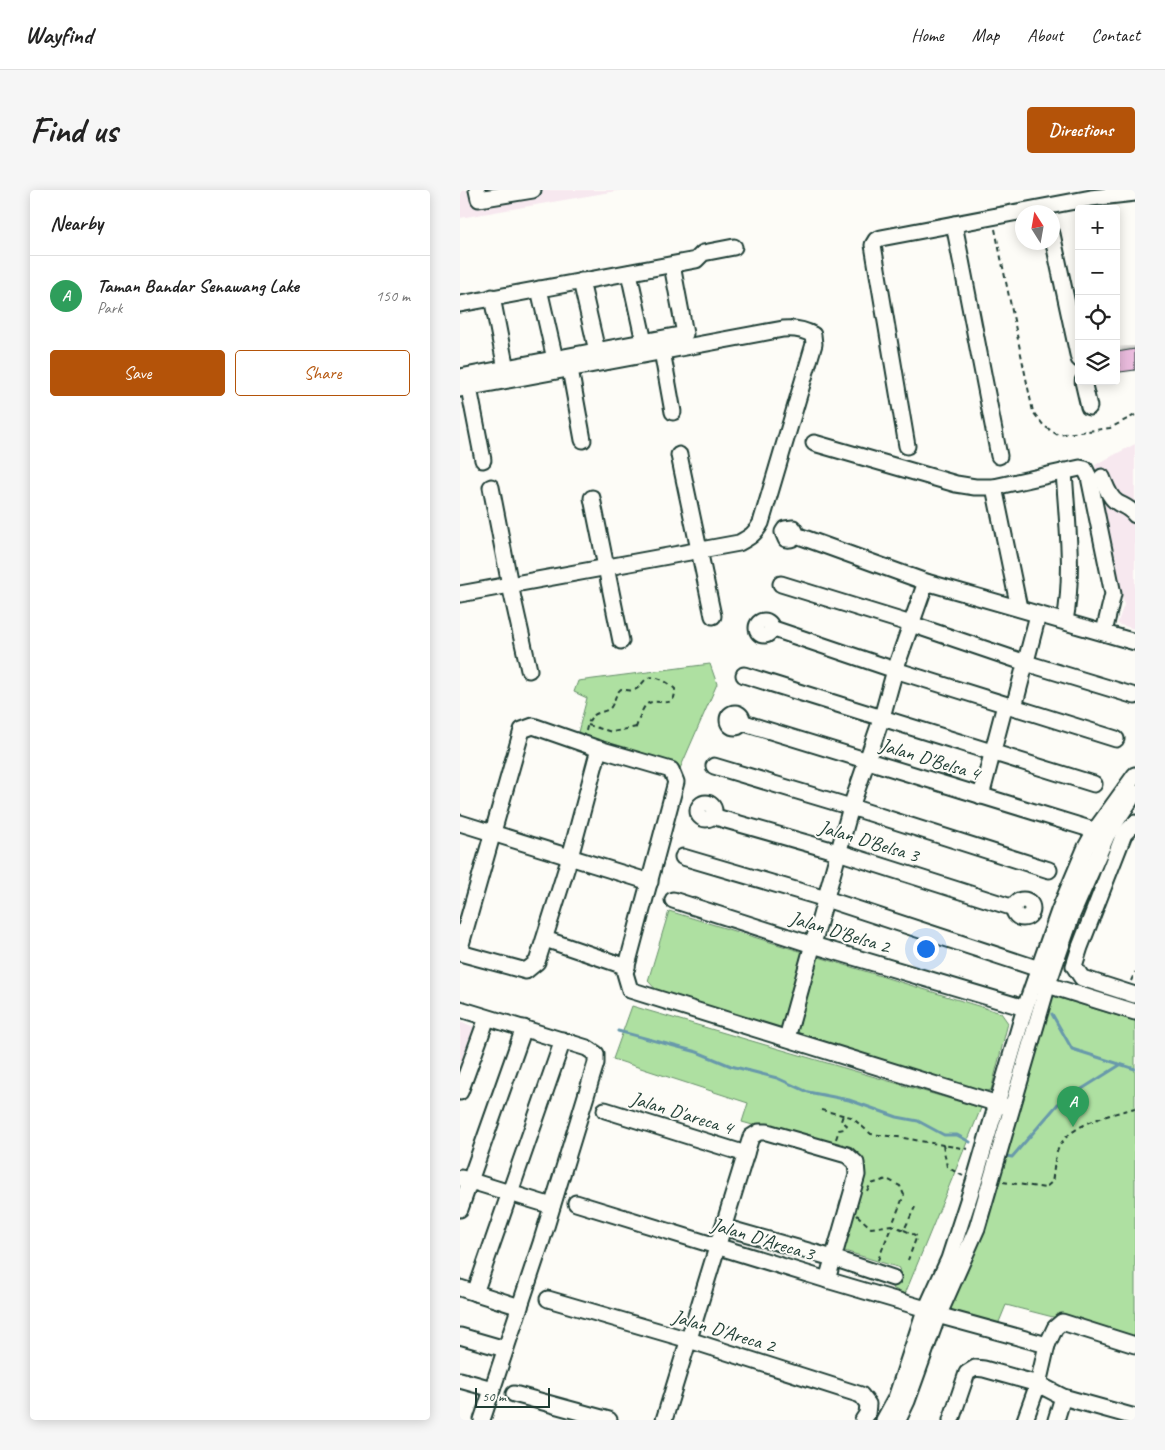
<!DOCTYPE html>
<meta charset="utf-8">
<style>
body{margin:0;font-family:Caveat,sans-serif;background:#f6f6f6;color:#222}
.controls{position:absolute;right:15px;top:15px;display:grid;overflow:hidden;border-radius:5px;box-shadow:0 2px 12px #0003}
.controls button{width:45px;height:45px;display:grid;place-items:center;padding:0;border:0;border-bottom:1px solid #e0e0e0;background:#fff;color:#222;font:25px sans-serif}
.compass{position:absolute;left:555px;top:15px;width:45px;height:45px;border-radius:50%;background:#fff;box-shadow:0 2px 12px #0003;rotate:349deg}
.scale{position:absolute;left:15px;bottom:12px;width:75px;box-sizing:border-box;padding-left:5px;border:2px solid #1f3d34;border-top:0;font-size:14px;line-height:18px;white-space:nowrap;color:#1f3d34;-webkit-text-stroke:4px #fdfcf7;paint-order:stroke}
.you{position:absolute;left:465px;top:758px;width:18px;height:18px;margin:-12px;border:4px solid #fff;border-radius:50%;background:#1a73e8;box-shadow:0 0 0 8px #1a73e833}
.badge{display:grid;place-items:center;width:32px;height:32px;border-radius:50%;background:#b45309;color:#fff;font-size:16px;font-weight:700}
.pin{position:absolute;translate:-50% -41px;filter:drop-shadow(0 1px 2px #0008)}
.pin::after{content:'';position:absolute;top:26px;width:18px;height:15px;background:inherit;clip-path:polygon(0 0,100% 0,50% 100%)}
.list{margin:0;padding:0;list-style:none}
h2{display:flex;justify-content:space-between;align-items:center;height:65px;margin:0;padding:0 20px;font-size:21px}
h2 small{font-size:16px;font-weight:400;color:#767676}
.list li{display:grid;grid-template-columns:32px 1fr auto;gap:15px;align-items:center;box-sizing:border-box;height:80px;padding:0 20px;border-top:1px solid #e0e0e0}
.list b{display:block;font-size:19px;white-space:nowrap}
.list p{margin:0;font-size:16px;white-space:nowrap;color:#767676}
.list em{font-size:16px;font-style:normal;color:#767676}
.actions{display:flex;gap:10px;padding:15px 20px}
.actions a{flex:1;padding:11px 0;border:1px solid #b45309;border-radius:5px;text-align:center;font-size:18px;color:#b45309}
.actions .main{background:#b45309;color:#fff}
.icon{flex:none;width:28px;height:28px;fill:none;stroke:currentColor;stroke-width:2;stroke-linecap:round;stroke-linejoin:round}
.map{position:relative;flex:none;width:675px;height:1230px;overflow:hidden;border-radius:5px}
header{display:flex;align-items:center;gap:30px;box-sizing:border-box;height:70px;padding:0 25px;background:#fff;border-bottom:1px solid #e0e0e0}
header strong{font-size:24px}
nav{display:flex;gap:28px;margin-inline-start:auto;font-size:18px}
.intro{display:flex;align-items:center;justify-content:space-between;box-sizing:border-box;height:120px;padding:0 30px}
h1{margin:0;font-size:35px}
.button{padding:12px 22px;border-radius:5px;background:#b45309;color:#fff;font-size:18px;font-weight:700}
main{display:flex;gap:30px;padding:0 30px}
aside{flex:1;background:#fff;border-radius:5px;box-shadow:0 2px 12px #0003}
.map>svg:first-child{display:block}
</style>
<header>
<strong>Wayfind</strong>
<nav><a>Home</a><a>Map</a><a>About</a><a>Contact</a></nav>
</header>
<div class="intro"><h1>Find us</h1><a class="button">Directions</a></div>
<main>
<aside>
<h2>Nearby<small></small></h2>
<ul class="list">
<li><span class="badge" style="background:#2e9e5b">A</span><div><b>Taman Bandar Senawang Lake</b><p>Park</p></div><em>150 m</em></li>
</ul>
<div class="actions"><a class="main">Save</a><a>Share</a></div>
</aside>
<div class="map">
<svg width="675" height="1230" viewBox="0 0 675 1230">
<defs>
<filter id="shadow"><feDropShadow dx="3" dy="-3" stdDeviation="2.5" flood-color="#0004"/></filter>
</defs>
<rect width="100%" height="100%" fill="#fdfcf7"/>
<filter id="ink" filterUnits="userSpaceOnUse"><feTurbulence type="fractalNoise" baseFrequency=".02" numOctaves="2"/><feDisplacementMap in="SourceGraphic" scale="10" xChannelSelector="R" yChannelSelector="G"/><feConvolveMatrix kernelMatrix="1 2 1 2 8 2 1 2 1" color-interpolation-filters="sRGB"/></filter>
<g filter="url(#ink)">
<g fill="#f7e8ef">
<polygon points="0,0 162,0 0,28"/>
<polygon points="675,254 675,439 657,434 664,415 635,275"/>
<polygon points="0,832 18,838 0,886"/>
</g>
<g fill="#aee0a1" stroke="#668e6a">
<polygon points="250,474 257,494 219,581 117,546 127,508 114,502 118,491"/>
<polygon points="209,721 541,823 548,833 531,900 515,903 200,804 188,791"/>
<polygon points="589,805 675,831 675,1148 546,1115 537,1137 486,1121"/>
<polygon points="172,816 521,918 445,1104 432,1098 440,1078 378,1059 401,979 380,960 282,932 288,913 153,869"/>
</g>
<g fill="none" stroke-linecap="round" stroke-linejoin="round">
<g stroke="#6899ab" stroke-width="3">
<polyline points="592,824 612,859 675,879"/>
<polyline points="158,841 237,862 271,876 317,888 348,902 389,910 437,927 458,931 484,945 497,945 510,952"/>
<polyline points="546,966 552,967 598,914 660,875"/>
</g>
</g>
<polygon fill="#eabbdd" stroke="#1f3d34" filter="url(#shadow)" points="675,159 675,180 660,182 657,162"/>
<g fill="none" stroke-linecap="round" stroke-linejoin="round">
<defs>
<g id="minor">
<polyline points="17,0 19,9 73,0"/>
<polyline points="494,34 539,266"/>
<polyline points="592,44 619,169"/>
<polyline points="169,83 184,152"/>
<polyline points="121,91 137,161"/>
<polyline points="79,99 95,169"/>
<polyline points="32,107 46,179"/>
<polyline points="0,114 236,70 243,63 274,57"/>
<polyline points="202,161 213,222"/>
<polyline points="110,179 123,250"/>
<polyline points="0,187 225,144 212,75"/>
<polyline points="623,191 629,217"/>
<polyline points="9,198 23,270"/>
<path d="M0 199 323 139C334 138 343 139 353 145L354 154 301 333C295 344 290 347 279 353L0 404"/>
<polyline points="354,253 496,294 515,297 534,297 559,418"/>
<polyline points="447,256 413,55 416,50 421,48 631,8 675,3"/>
<polyline points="219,265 253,426"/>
<path d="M604 281C607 331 614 382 605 431"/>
<path d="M642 287C646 296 649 308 658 313 665 317 670 318 675 325"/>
<polyline points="31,297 50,395 69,480"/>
<polyline points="534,297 620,278 625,279 629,287 653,404 644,442"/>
<polyline points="132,308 161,451"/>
<path d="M336 345C333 349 331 350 326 349L323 342 325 339 333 338 335 341 336 345 466 392 675 452"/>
<polyline points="321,394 451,434 566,473 675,506"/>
<circle cx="304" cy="438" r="7"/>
<polyline points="311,438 435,480 656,549"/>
<polyline points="284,485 634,594"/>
<polyline points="554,517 578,425"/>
<circle cx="275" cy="530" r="7"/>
<polyline points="281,532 643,643"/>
<polyline points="254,576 391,617 589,680"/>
<polyline points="521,606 545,515"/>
<circle cx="246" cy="621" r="8"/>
<polyline points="252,626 378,662 554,718"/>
<polyline points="0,633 190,692"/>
<polyline points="675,633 664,644 620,757 614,776 622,788 675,805"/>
<polyline points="223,667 366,709 579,779"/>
<polyline points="213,710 353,755 565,818"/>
<circle cx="563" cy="719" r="9"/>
<polyline points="85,749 167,777"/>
<polyline points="0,758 62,540 73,536 139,559 211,580 216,592 165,783 170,800 551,918"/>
<polyline points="0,763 66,781 77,772 110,667 139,559"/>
<polyline points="578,792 675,822"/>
<polyline points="0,819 127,858 136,864 136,873 81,1053 22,1230"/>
<polyline points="327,848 391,617 422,527 435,480 466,392"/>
<polyline points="0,902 27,828"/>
<polyline points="145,920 286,964"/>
<polyline points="1,988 92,1016"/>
<polyline points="116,1013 367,1090 466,1119 481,1126 587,1155 578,1194 565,1230"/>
<polyline points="0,1019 64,838"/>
<polyline points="263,1037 373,1068 433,1088"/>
<polyline points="0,1098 60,1117"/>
<polyline points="15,1103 103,850"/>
<polyline points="88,1109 229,1150 401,1205 408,1214 407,1224 403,1230"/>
<polyline points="0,1146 45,1159"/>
<polyline points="587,1155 595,1138 602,1132 675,1155"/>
<polyline points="0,1190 32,1199"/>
<polyline points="54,1204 149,1230"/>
<polyline points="204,1230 291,947 299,942 307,942 387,965 396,973 397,985 367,1090"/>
<polyline points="424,1230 436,1208 463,1126 489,1069 514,992 565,818 599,721 626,657 636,639 675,585"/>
<polyline points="438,1230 447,1211 475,1133 517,1038 588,794 612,725 647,645 675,603"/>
<polyline points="491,1230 507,1183 515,1178 524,1179 578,1194 603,1207 675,1227"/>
<polyline points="596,1230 603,1207"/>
</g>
</defs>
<use href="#minor" stroke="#1f3d34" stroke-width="19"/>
<g stroke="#1f3d34" stroke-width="2" stroke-dasharray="5 4" stroke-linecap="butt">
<polyline points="535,39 573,222 584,236 598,245 650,238 675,225"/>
<polyline points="128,535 152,542 177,537"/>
<path d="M126 541C127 536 129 529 133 526 138 521 146 523 151 517 155 511 155 504 161 499 165 500 170 501 174 500 179 499 182 493 186 489 194 483 209 493 215 499 216 523 195 505 186 515 181 520 178 533 175 540"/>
<polyline points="671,791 675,782"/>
<polyline points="361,920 391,927 411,944 438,947 483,955"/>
<polyline points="376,949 379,940 384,939 387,935 381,931 383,925"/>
<polyline points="503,986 487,977 483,955 508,959"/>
<path d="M543 992 585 998 592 992C594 983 594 971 597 962 606 934 650 925 675 918"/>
<polyline points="397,1025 411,1038 432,1035 444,1005 440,996 427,989 411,994 405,1004"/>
<polyline points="444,1040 457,1046 448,1070"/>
<polyline points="418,1070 432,1035 444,1040 455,1017"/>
</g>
<use href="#minor" stroke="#fdfcf7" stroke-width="15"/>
</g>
</g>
<g text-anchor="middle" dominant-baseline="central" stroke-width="4" stroke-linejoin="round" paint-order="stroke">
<g font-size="20" fill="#1f3d34" stroke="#fdfcf7">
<text transform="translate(470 569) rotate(17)">Jalan D'Belsa 4</text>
<text transform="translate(409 651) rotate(17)">Jalan D'Belsa 3</text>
<text transform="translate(380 742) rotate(17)">Jalan D'Belsa 2</text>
<text transform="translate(222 923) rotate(17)">Jalan D'areca 4</text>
<text transform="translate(303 1049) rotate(17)">Jalan D'Areca 3</text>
<text transform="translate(264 1141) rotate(17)">Jalan D'Areca 2</text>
</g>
</g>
</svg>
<div class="controls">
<button>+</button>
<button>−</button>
<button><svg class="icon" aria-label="locate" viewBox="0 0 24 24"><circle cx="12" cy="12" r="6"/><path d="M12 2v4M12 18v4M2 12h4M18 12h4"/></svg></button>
<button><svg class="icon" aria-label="layers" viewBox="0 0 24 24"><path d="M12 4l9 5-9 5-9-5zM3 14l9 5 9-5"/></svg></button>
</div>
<svg class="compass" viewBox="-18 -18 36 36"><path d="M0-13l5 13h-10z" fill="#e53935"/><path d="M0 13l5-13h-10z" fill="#767676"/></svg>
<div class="scale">50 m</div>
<div class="you"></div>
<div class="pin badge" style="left:613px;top:937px;background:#2e9e5b">A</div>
</div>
</main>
